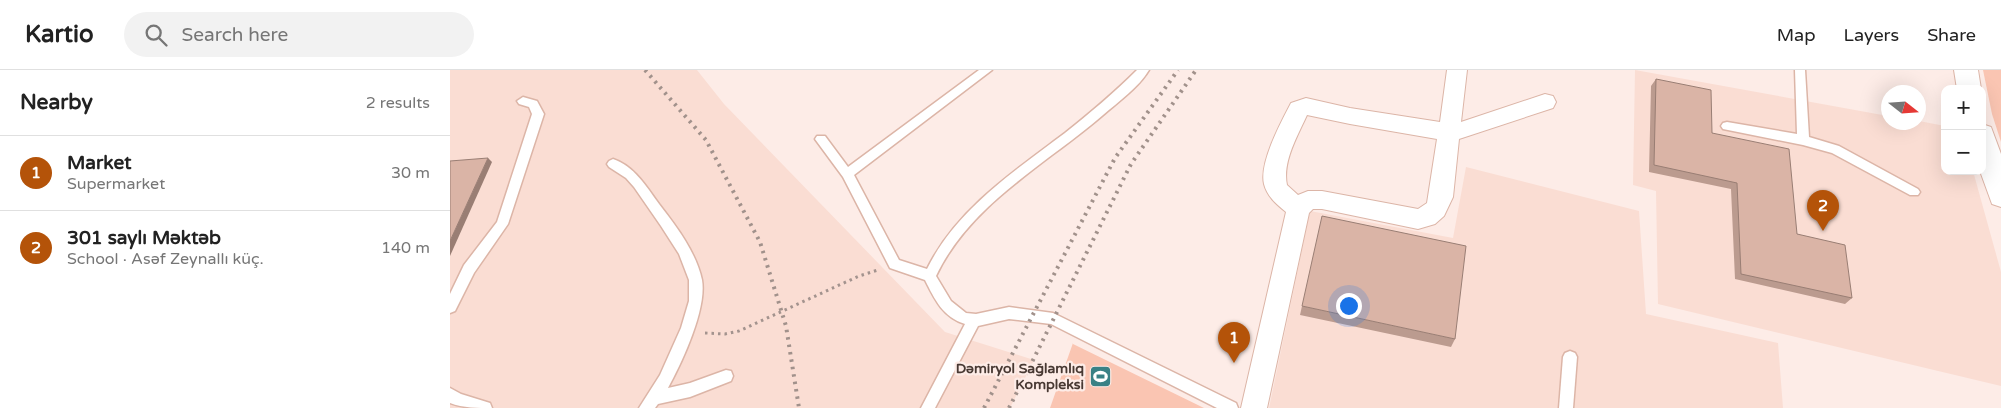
<!DOCTYPE html>
<meta charset="utf-8">
<style>
body{margin:0;font-family:"Varela Round",sans-serif;background:#f2f2f2;color:#222}
.controls{position:absolute;right:15px;top:15px;display:grid;overflow:hidden;border-radius:10px;box-shadow:0 5px 20px #0002}
.controls button{width:45px;height:45px;display:grid;place-items:center;padding:0;border:0;border-bottom:1px solid #e0e0e0;background:#fff;color:#222;font:25px sans-serif}
.compass{position:absolute;left:1431px;top:15px;width:45px;height:45px;border-radius:50%;background:#fff;box-shadow:0 5px 20px #0002;rotate:107deg}
.you{position:absolute;left:898px;top:235px;width:18px;height:18px;margin:-12px;border:4px solid #fff;border-radius:50%;background:#1a73e8;box-shadow:0 0 0 8px #1a73e833}
.badge{display:grid;place-items:center;width:32px;height:32px;border-radius:50%;background:#b45309;color:#fff;font-size:16px;font-weight:700}
.pin{position:absolute;translate:-50% -41px;filter:drop-shadow(0 1px 2px #0008)}
.pin::after{content:'';position:absolute;top:26px;width:18px;height:15px;background:inherit;clip-path:polygon(0 0,100% 0,50% 100%)}
.list{margin:0;padding:0;list-style:none}
h2{display:flex;justify-content:space-between;align-items:center;height:65px;margin:0;padding:0 20px;font-size:21px}
h2 small{font-size:16px;font-weight:400;color:#767676}
.list li{display:grid;grid-template-columns:32px 1fr auto;gap:15px;align-items:center;box-sizing:border-box;height:75px;padding:0 20px;border-top:1px solid #e0e0e0}
.list b{display:block;font-size:19px;white-space:nowrap}
.list p{margin:0;font-size:16px;white-space:nowrap;color:#767676}
.list em{font-size:16px;font-style:normal;color:#767676}
.icon{flex:none;width:28px;height:28px;fill:none;stroke:currentColor;stroke-width:2;stroke-linecap:round;stroke-linejoin:round}
.map{position:relative;flex:none;width:1551px;height:338px;overflow:hidden}
header{display:flex;align-items:center;gap:30px;box-sizing:border-box;height:70px;padding:0 25px;background:#fff;border-bottom:1px solid #e0e0e0}
header strong{font-size:24px}
nav{display:flex;gap:28px;margin-inline-start:auto;font-size:18px}
.search{width:350px;height:45px;background:#f2f2f2;display:flex;align-items:center;gap:12px;box-sizing:border-box;padding:0 18px;border-radius:28px;color:#767676;font-size:19px}
main{display:flex}
aside{flex:1;background:#fff}
.map>svg:first-child{display:block}
</style>
<header>
<strong>Kartio</strong>
<div class="search"><svg class="icon" aria-label="search" viewBox="0 0 24 24"><circle cx="10" cy="10" r="6"/><path d="M15 15l6 6"/></svg>Search here</div>
<nav><a>Map</a><a>Layers</a><a>Share</a></nav>
</header>
<main>
<aside>
<h2>Nearby<small>2 results</small></h2>
<ul class="list">
<li><span class="badge">1</span><div><b>Market</b><p>Supermarket</p></div><em>30 m</em></li>
<li><span class="badge">2</span><div><b>301 saylı Məktəb</b><p>School · Asəf Zeynallı küç.</p></div><em>140 m</em></li>
</ul>
</aside>
<div class="map">
<svg width="1551" height="338" viewBox="0 0 1551 338">
<rect width="100%" height="100%" fill="#fdece7"/>
<g fill="#faddd3">
<polygon points="0,0 247,0 274,34 495,262 584,290 560,338 0,338"/>
<polygon points="1185,0 1438,46 1438,52 1468,52 1469,51 1495,56 1495,101 1523,101 1551,202 1551,316 1208,234 1206,121 1183,115"/>
<polygon points="1016,97 1189,141 1196,244 1328,273 1333,338 819,338 860,141 1003,168"/>
</g>
<g fill="#fac5b2">
<polygon points="1533,0 1551,0 1551,72 1542,44"/>
<polygon points="623,273 623,274 754,338 600,338"/>
</g>
<g fill="none" stroke-linecap="round" stroke-linejoin="round">
<defs>
<g id="lane">
<path d="M529 0H542L404 105 449 190 477 199C506 140 563 102 615 63 640 43 664 23 687 0H699C689 17 668 32 653 45 595 95 520 134 486 206L501 231 516 243 526 244 559 237 603 243 786 333 788 338H767L601 254 559 249 528 256 485 338H471L515 254C493 247 485 230 475 210L440 198 393 107 365 69 367 66H375L398 97Z"/>
<polygon points="1345,0 1355,0 1359,67 1389,76 1468,119 1470,122 1468,125 1460,125 1382,83 1353,75 1273,59 1271,56 1273,53 1277,52 1347,64"/>
<polygon points="73,27 87,31 94,44 58,154 24,203 5,241 0,243 0,224 14,195 47,152 82,44 79,37 69,34 67,31"/>
<path d="M163 89C184 96 196 116 209 134 226 156 246 182 252 210 257 239 232 292 218 318L240 313 276 300 281 301 283 306 281 311 240 327 208 334 205 338H189L210 305 231 258 239 231V210L229 184 211 156 184 117 176 108 159 97 157 94 159 91Z"/>
<polygon points="1120,281 1125,283 1127,287 1123,338 1109,338 1113,287 1115,283"/>
<path d="M0 318 11 324 40 333 42 338C28 338 13 338 0 333Z"/>
</g>
<path id="street" d="M997 0H1017L1011 52 1095 24 1103 26 1106 32 1103 38 1009 69 1003 127 994 146 985 154 968 159 872 139H863L859 143 817 338H791L836 142C826 134 817 126 814 114 809 93 831 52 841 33L856 28 900 38 990 52ZM857 45 900 54 987 69 977 133 968 139 872 121H858L848 125 837 115C832 92 848 65 857 45Z"/>
<g id="secondary">
<polygon points="1504,0 1528,0 1531,19 1507,19"/>
<polygon points="1532,54 1541,57 1551,84 1551,137 1542,134 1530,101 1532,101"/>
</g>
</defs>
<use href="#lane" stroke="#dcb5a7" stroke-width="3"/>
<use href="#street" stroke="#dcb5a7" stroke-width="2"/>
<use href="#secondary" stroke="#dcb5a7" stroke-width="2"/>
<polyline stroke="#a3938e" stroke-width="3" stroke-dasharray="2.5 4" stroke-linecap="butt" points="255,263 275,264 289,261 409,206 428,200"/>
<use href="#lane" fill="#fff" fill-rule="evenodd"/>
<use href="#street" fill="#fff" fill-rule="evenodd"/>
<use href="#secondary" fill="#fff" fill-rule="evenodd"/>
<g stroke="#a1918b" stroke-width="4" stroke-dasharray="2.5 5" stroke-linecap="butt">
<polyline points="195,0 256,70 310,172 336,256 349,338"/>
<polyline points="534,338 665,88 728,0"/>
<polyline points="559,338 681,94 746,0"/>
</g>
</g>
<g fill="#bb9b8f">
<polygon points="1206,9 1262,63 1347,164 1402,228 1395,234 1285,209 1281,119 1199,102 1201,16"/>
<polygon points="852,236 1005,269 1001,277 850,245"/>
</g>
<polygon fill="#997e74" points="38,88 42,92 0,186 0,171"/>
<g fill="#dab4a6" stroke="#997e74">
<polygon points="1206,9 1261,20 1262,63 1339,79 1347,164 1395,175 1402,228 1291,204 1287,113 1204,95"/>
<polygon points="38,88 0,171 0,91"/>
<polygon points="872,146 1016,176 1005,269 852,236"/>
</g>
<defs>
<symbol id="stadium-square" viewBox="-11 -11 22 22"><rect x="-9" y="-9" width="18" height="18" rx="4" fill="#398185" stroke="#fdece7"/><path d="M0-5a6.5 5 0 1 0 0 10a6.5 5 0 1 0 0-10ZM-3.5-1.8h7v3.6h-7Z" fill="#fff"/></symbol>
</defs>
<g fill-rule="evenodd">
<use href="#stadium-square" x="638" y="294" width="25" height="25"/>
</g>
<g text-anchor="middle" dominant-baseline="central" stroke-width="4.5" stroke-linejoin="round" paint-order="stroke">
<g font-size="14" font-weight="bold" fill="#483933" stroke="#fdece7" text-anchor="end">
<text x="634" y="298">Dəmiryol Sağlamlıq<tspan x="634" dy="16">Kompleksi</tspan></text>
</g>
</g>
</svg>
<div class="controls">
<button>+</button>
<button>−</button>
</div>
<svg class="compass" viewBox="-18 -18 36 36"><path d="M0-13l5 13h-10z" fill="#e53935"/><path d="M0 13l5-13h-10z" fill="#767676"/></svg>
<div class="you"></div>
<div class="pin badge" style="left:784px;top:293px">1</div>
<div class="pin badge" style="left:1373px;top:161px">2</div>
</div>
</main>
